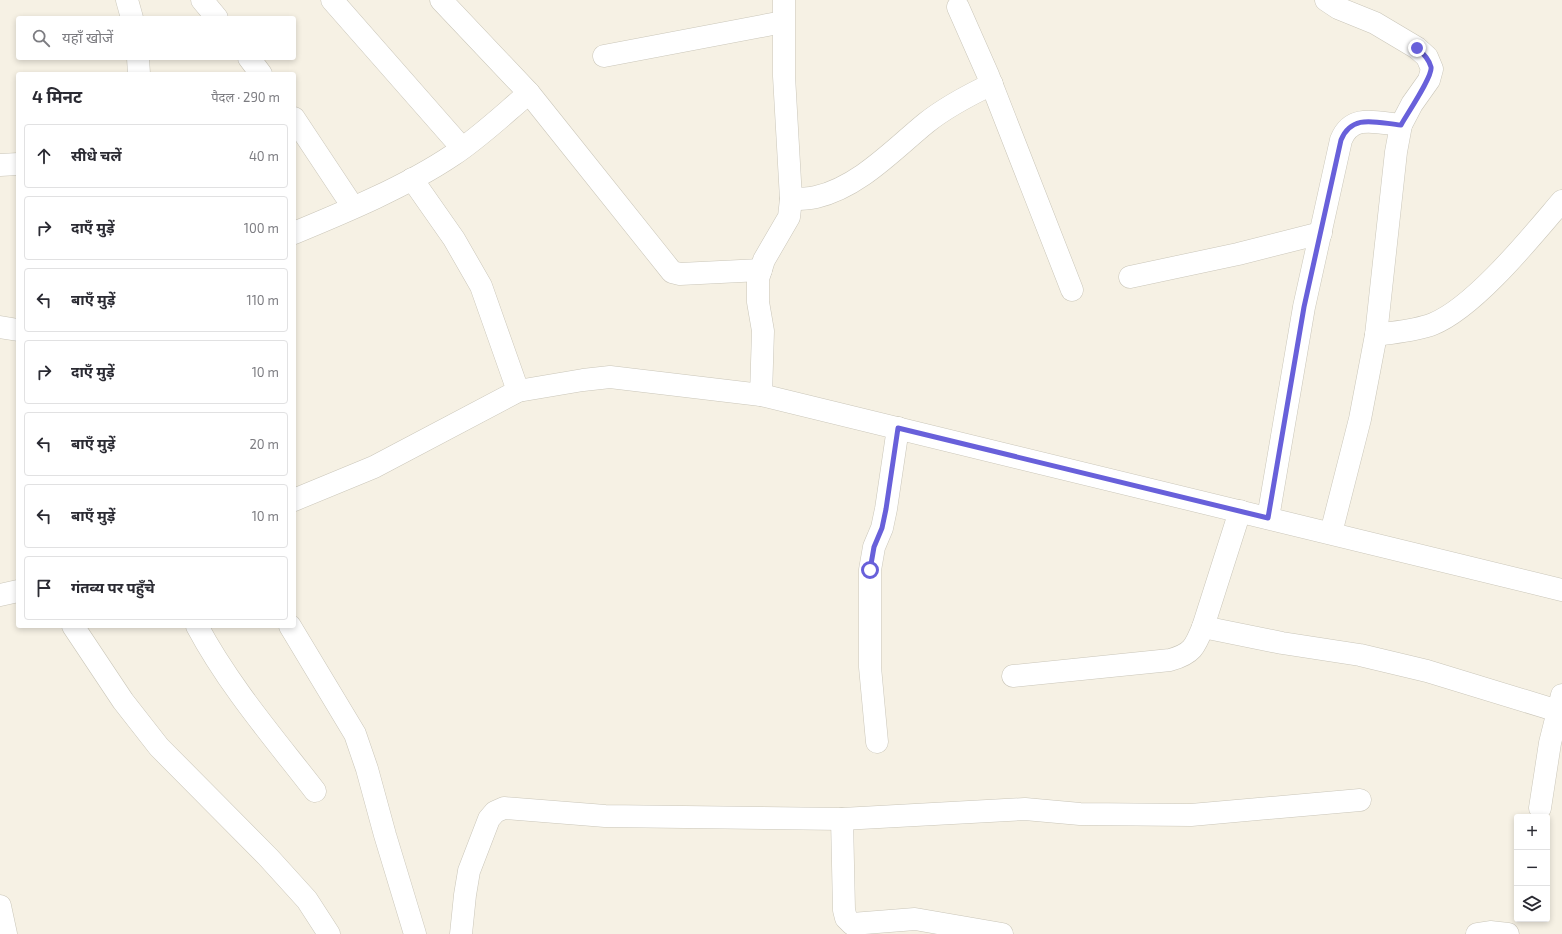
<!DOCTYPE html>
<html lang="hi">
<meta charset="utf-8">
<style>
body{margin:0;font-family:"Exo 2","Noto Sans Devanagari",sans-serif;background:#f2f2f3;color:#2b2b33}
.controls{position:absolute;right:12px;bottom:12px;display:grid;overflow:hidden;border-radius:4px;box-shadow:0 2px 6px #0003}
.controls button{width:36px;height:36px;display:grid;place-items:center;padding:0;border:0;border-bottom:1px solid #e1e1e2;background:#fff;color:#2b2b33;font:20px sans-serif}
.stop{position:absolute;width:12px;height:12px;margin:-9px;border:3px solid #6860da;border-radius:50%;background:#fff}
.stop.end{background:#6860da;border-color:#fff;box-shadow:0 1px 4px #0008}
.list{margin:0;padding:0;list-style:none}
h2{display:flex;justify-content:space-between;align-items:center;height:52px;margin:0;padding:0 16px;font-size:17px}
h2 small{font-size:13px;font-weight:400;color:#7c7c81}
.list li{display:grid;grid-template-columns:26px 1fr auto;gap:12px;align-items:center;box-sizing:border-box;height:64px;margin:0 8px 8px;padding:0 8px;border:1px solid #e1e1e2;border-radius:4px}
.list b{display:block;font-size:15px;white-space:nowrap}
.list em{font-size:13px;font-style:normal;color:#7c7c81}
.icon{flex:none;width:22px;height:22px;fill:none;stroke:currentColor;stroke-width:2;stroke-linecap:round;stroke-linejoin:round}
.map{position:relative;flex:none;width:1562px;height:934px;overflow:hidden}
.search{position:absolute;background:#fff;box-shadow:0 2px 6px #0003;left:16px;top:16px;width:280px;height:44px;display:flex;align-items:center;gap:10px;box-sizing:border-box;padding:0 14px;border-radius:4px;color:#7c7c81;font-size:15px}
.panel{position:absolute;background:#fff;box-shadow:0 2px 6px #0003;left:16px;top:72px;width:280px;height:556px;border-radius:4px}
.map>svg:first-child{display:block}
</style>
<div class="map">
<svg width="1562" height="934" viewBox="0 0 1562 934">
<rect width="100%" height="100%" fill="#f6f1e4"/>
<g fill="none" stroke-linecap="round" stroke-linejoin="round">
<defs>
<g id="minor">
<polyline points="127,0 132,18"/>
<polyline points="202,0 217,18"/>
<polyline points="332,0 462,148"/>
<polyline points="441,0 529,93 672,272 680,274 761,270"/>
<polyline points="1326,0 1338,8 1375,23 1417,48 1427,57 1432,69 1429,80 1412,104 1401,125 1396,152 1376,335 1360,419 1331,533"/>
<polyline points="958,7 988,75 1072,290"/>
<polyline points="604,56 783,22"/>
<polyline points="138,58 139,74"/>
<polyline points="249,58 261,74"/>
<polyline points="294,118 353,207"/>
<polyline points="0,165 18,164"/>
<polyline points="412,179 454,239 481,286 518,391"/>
<path d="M791 199C799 199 808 199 816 197 859 187 893 150 926 123 946 107 969 95 992 84"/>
<path d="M294 233C345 212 407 186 453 155 480 137 504 114 529 93"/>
<polyline points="1130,277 1238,254 1321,233"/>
<polyline points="0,327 18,330"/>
<path d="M1376 335C1395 332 1415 331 1433 324 1475 307 1532 236 1562 201"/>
<polyline points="761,395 763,331 758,302 758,279 764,260 789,217 791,199 784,76 784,0"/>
<polyline points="294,500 374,467 518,391 583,380 610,377 761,395 1562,590"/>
<path d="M1268 518 1304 307 1341 140C1352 113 1377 123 1401 125"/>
<polyline points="0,595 18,591"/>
<polyline points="73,626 123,701 159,747 268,857 307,900 329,934"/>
<path d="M197 626C229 686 274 738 315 791"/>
<polyline points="290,626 355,734 367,769 385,835 415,934"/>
<polyline points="1203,627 1282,643 1360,655 1427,671 1558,711"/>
<path d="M1013 676 1170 660C1192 654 1195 647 1203 627L1240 511"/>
<polyline points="877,742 870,667 870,570 874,547 882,528 886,509 898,428"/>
<polyline points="1540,808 1550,743 1562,695"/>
<polyline points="842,819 844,910 846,918 852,924 915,919 1002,934"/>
<polyline points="0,906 6,934"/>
<polyline points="461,934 465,895 469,871 489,819 495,812 504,808 605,816 842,819 1025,809 1080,814 1191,815 1360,800"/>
<polyline points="1477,934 1490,932 1508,934"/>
</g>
</defs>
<use href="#minor" stroke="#cac6b9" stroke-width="23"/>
<use href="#minor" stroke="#fff" stroke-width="22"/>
</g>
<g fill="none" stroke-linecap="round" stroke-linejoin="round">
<path stroke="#6860da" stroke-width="5" d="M870 570 874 547 882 528 886 509 898 428 1268 518 1304 307 1341 140C1352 113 1377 123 1401 125 1407 114 1433 76 1431 67 1429 59 1423 53 1417 48"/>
</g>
</svg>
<div class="controls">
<button>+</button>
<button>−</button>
<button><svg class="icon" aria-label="layers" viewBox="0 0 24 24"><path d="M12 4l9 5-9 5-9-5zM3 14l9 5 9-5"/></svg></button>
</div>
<div class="stop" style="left:870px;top:570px"></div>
<div class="stop end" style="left:1417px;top:48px"></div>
<div class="search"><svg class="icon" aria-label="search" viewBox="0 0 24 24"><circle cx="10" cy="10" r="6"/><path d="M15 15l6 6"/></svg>यहाँ खोजें</div>
<section class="panel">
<h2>4 मिनट<small>पैदल · 290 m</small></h2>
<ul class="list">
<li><svg class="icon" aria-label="ahead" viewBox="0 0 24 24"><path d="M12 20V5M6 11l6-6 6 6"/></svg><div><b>सीधे चलें</b></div><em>40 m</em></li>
<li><svg class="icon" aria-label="right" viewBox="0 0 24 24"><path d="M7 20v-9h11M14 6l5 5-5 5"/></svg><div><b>दाएँ मुड़ें</b></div><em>100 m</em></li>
<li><svg class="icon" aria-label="left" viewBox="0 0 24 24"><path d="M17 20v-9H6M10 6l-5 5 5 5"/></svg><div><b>बाएँ मुड़ें</b></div><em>110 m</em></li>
<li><svg class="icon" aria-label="right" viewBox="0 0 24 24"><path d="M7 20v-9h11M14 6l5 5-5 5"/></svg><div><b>दाएँ मुड़ें</b></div><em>10 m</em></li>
<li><svg class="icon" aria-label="left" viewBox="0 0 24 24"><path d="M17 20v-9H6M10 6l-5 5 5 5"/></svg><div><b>बाएँ मुड़ें</b></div><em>20 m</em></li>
<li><svg class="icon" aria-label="left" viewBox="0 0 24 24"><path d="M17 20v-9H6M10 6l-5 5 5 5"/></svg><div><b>बाएँ मुड़ें</b></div><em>10 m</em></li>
<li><svg class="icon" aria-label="arrive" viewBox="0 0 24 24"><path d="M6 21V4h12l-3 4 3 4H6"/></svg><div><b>गंतव्य पर पहुँचे</b></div></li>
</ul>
</section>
</div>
